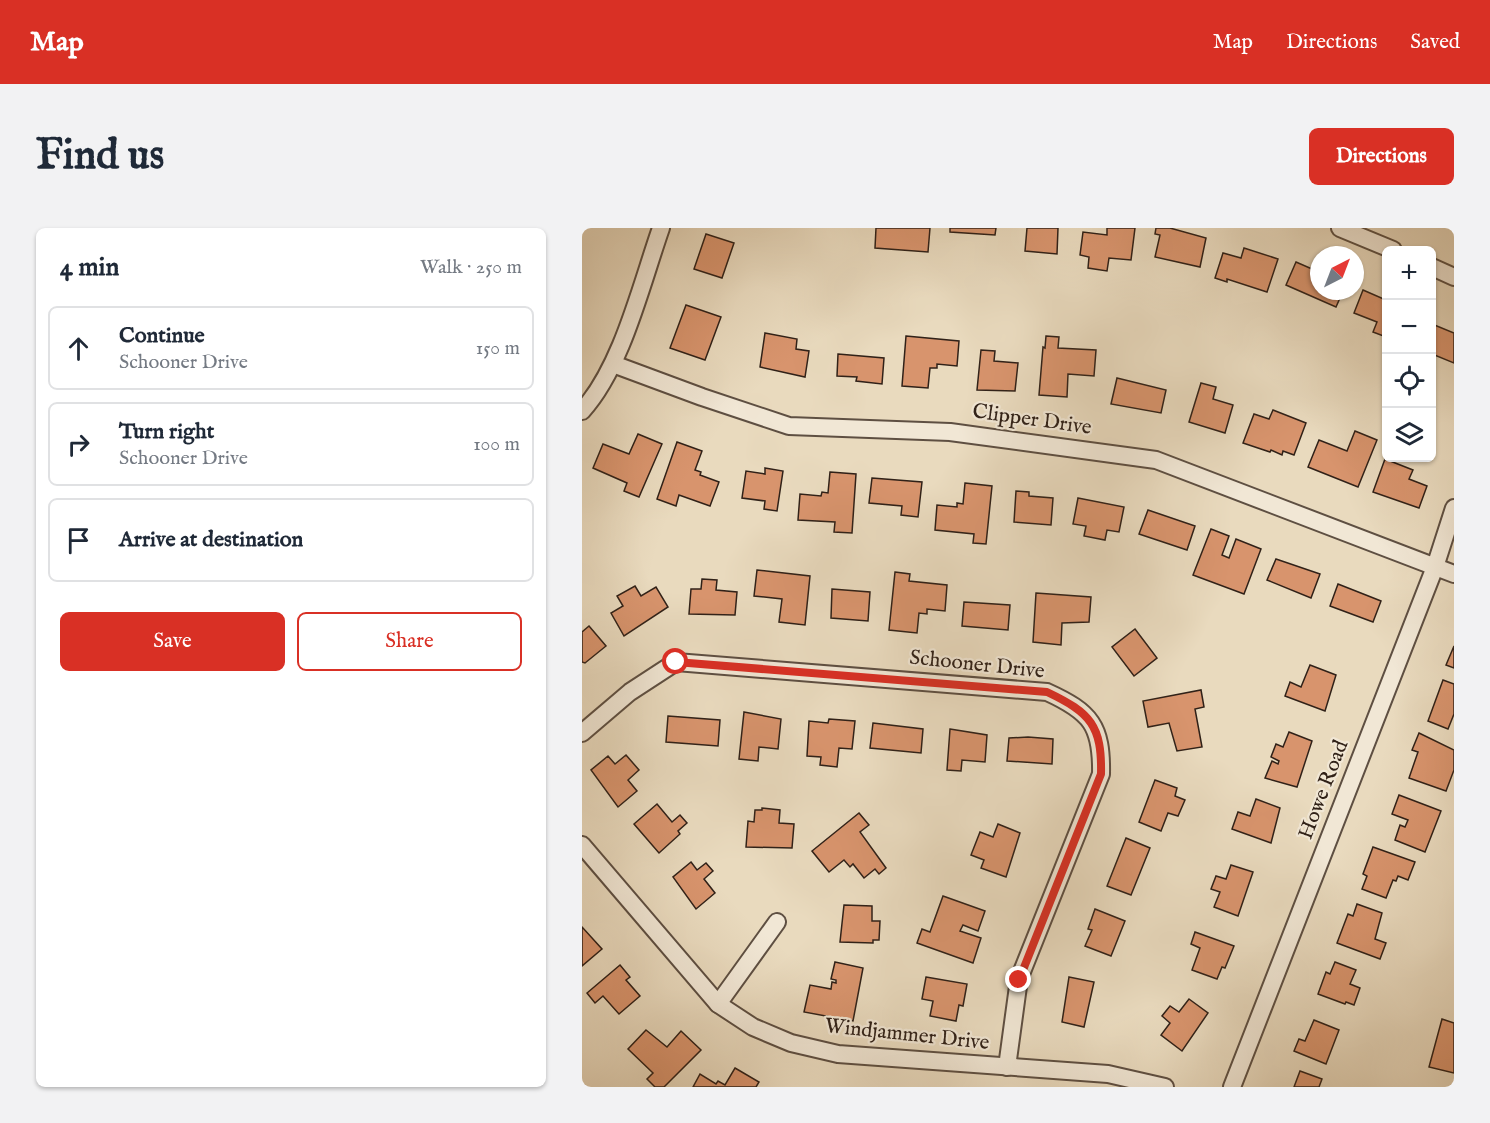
<!DOCTYPE html>
<meta charset="utf-8">
<style>
body{margin:0;font-family:"IM FELL English",serif;background:#f2f2f3;color:#1f2937}
.controls{position:absolute;right:18px;top:18px;display:grid;overflow:hidden;border-radius:9px;box-shadow:0 2px 4px #0004}
.controls button{width:54px;height:54px;display:grid;place-items:center;padding:0;border:0;border-bottom:2px solid #e0e1e3;background:#fff;color:#1f2937;font:30px sans-serif}
.compass{position:absolute;left:728px;top:18px;width:54px;height:54px;border-radius:50%;background:#fff;box-shadow:0 2px 4px #0004;rotate:42deg}
.stop{position:absolute;width:18px;height:18px;margin:-14px;border:4px solid #d93025;border-radius:50%;background:#fff}
.stop.end{background:#d93025;border-color:#fff;box-shadow:0 2px 6px #0008}
.list{margin:0;padding:0;list-style:none}
h2{display:flex;justify-content:space-between;align-items:center;height:78px;margin:0;padding:0 24px;font-size:26px}
h2 small{font-size:20px;font-weight:400;color:#747a83}
.list li{display:grid;grid-template-columns:39px 1fr auto;gap:18px;align-items:center;box-sizing:border-box;height:84px;margin:0 12px 12px;padding:0 12px;border:2px solid #e0e1e3;border-radius:9px}
.list b{display:block;font-size:22px;white-space:nowrap}
.list p{margin:0;font-size:20px;white-space:nowrap;color:#747a83}
.list em{font-size:20px;font-style:normal;color:#747a83}
.actions{display:flex;gap:12px;padding:18px 24px}
.actions a{flex:1;padding:14px 0;border:2px solid #d93025;border-radius:9px;text-align:center;font-size:21px;color:#d93025}
.actions .main{background:#d93025;color:#fff}
.icon{flex:none;width:33px;height:33px;fill:none;stroke:currentColor;stroke-width:2;stroke-linecap:round;stroke-linejoin:round}
.map{position:relative;flex:none;width:872px;height:859px;overflow:hidden;border-radius:9px}
header{display:flex;align-items:center;gap:36px;box-sizing:border-box;height:84px;padding:0 30px;background:#d93025;color:#fff}
header strong{font-size:28px}
nav{display:flex;gap:33px;margin-inline-start:auto;font-size:21px}
.intro{display:flex;align-items:center;justify-content:space-between;box-sizing:border-box;height:144px;padding:0 36px}
h1{margin:0;font-size:42px}
.button{padding:15px 27px;border-radius:9px;background:#d93025;color:#fff;font-size:21px;font-weight:700}
main{display:flex;gap:36px;padding:0 36px}
aside{flex:1;background:#fff;border-radius:9px;box-shadow:0 2px 4px #0004}
.map>svg:first-child{display:block}
</style>
<header>
<strong>Map</strong>
<nav><a>Map</a><a>Directions</a><a>Saved</a></nav>
</header>
<div class="intro"><h1>Find us</h1><a class="button">Directions</a></div>
<main>
<aside>
<h2>4 min<small>Walk · 250 m</small></h2>
<ul class="list">
<li><svg class="icon" aria-label="ahead" viewBox="0 0 24 24"><path d="M12 20V5M6 11l6-6 6 6"/></svg><div><b>Continue</b><p>Schooner Drive</p></div><em>150 m</em></li>
<li><svg class="icon" aria-label="right" viewBox="0 0 24 24"><path d="M7 20v-9h11M14 6l5 5-5 5"/></svg><div><b>Turn right</b><p>Schooner Drive</p></div><em>100 m</em></li>
<li><svg class="icon" aria-label="arrive" viewBox="0 0 24 24"><path d="M6 21V4h12l-3 4 3 4H6"/></svg><div><b>Arrive at destination</b></div></li>
</ul>
<div class="actions"><a class="main">Save</a><a>Share</a></div>
</aside>
<div class="map">
<svg width="872" height="859" viewBox="0 0 872 859">
<rect width="100%" height="100%" fill="#e9dabe"/>
<filter id="stains"><feTurbulence type="fractalNoise" baseFrequency=".00333" numOctaves="4"/><feColorMatrix values="0 0 0 0 .2 0 0 0 0 .09 0 0 0 0 .02 0 0 0 .5 -.17"/></filter>
<radialGradient id="worn" r=".72"><stop offset=".6" stop-color="#630" stop-opacity="0"/><stop offset="1" stop-color="#630" stop-opacity=".3"/></radialGradient>
<g fill="#d8946d" stroke="#302118" stroke-width="1.5">
<polygon points="294,0 348,0 346,24 293,20"/>
<polygon points="368,0 414,0 413,7 368,4"/>
<polygon points="445,0 476,0 475,26 443,23"/>
<polygon points="525,0 553,0 549,32 527,30 525,43 506,40 507,29 498,27 501,4 525,7"/>
<polygon points="574,0 588,0 624,10 618,39 573,29 578,7 573,6"/>
<polygon points="124,6 152,15 140,50 112,41"/>
<polygon points="662,20 696,31 685,64 645,51 645,54 633,50 641,25 659,30"/>
<polygon points="714,34 737,44 737,63 761,63 754,79 704,57"/>
<polygon points="781,62 804,72 804,109 791,104 795,94 772,85"/>
<polygon points="104,77 139,89 123,132 88,120"/>
<polygon points="850,96 872,105 872,135 850,126"/>
<polygon points="183,105 215,111 214,121 227,123 223,149 178,139"/>
<polygon points="324,108 377,113 375,138 355,136 355,140 348,140 346,160 320,158"/>
<polygon points="464,108 477,109 476,120 514,122 512,148 486,146 485,169 457,167 461,119 463,120"/>
<polygon points="399,122 413,123 412,133 436,135 433,163 395,162"/>
<polygon points="256,126 302,130 300,156 274,153 275,149 255,148"/>
<polygon points="535,150 584,162 579,185 529,176"/>
<polygon points="619,155 634,159 631,171 651,177 643,205 607,194"/>
<polygon points="691,182 724,195 712,227 701,223 700,227 689,222 688,224 661,215 672,186 687,191"/>
<polygon points="773,203 795,212 776,259 726,239 737,212 765,223"/>
<polygon points="56,206 80,216 57,269 42,263 45,255 11,240 21,216 47,226"/>
<polygon points="95,214 120,223 113,242 119,244 118,247 137,254 128,278 97,267 94,278 75,271"/>
<polygon points="803,231 831,242 827,251 845,258 837,280 791,264"/>
<polygon points="183,240 201,243 195,283 182,281 183,273 160,270 164,243 183,246"/>
<polygon points="248,244 274,246 270,305 252,304 253,294 216,292 218,266 239,268 240,264 246,265"/>
<polygon points="290,250 340,254 336,289 319,287 320,278 287,275"/>
<polygon points="383,255 410,258 404,316 391,315 392,306 353,302 355,277 375,279 375,275 381,276"/>
<polygon points="434,263 447,264 447,268 471,270 469,297 432,294"/>
<polygon points="496,270 542,279 537,304 525,302 523,312 502,308 504,298 491,296"/>
<polygon points="566,282 613,298 605,322 557,306"/>
<polygon points="629,301 647,308 640,327 647,330 654,311 679,321 662,366 611,347"/>
<polygon points="694,331 738,346 729,370 685,352"/>
<polygon points="175,342 228,348 223,397 197,394 200,371 172,368"/>
<polygon points="313,344 328,346 327,353 365,357 363,383 345,381 345,386 337,385 335,405 307,402"/>
<polygon points="120,351 135,352 134,362 155,364 153,387 107,386 109,361 119,361"/>
<polygon points="756,356 799,373 791,394 748,378"/>
<polygon points="53,358 59,368 74,359 86,379 42,408 29,385 41,378 35,368"/>
<polygon points="250,361 288,364 286,393 249,390"/>
<polygon points="454,365 509,369 507,394 480,395 479,417 451,414"/>
<polygon points="382,374 428,377 426,402 380,398"/>
<polygon points="7,398 24,418 3,435 0,434 0,404"/>
<polygon points="553,401 575,430 552,448 530,419"/>
<polygon points="872,418 872,440 864,437"/>
<polygon points="728,437 754,447 743,483 703,468 708,454 719,459"/>
<polygon points="861,452 872,456 872,486 866,501 846,493"/>
<polygon points="619,462 622,479 613,481 620,519 595,523 587,495 566,499 561,473"/>
<polygon points="162,484 199,491 196,521 177,519 176,533 157,531"/>
<polygon points="86,488 138,492 136,518 84,514"/>
<polygon points="247,491 273,493 270,521 257,520 255,539 238,537 239,529 225,528 227,493 246,495"/>
<polygon points="291,495 341,501 339,525 288,520"/>
<polygon points="368,501 405,507 403,534 380,532 379,543 365,542"/>
<polygon points="707,504 730,513 715,559 683,550 690,533 696,536 697,533 689,529 694,516 701,519"/>
<polygon points="837,505 872,522 872,542 864,563 827,550 836,524 830,522"/>
<polygon points="446,509 471,511 470,536 425,533 427,510"/>
<polygon points="44,527 57,542 46,552 55,563 36,579 9,542 26,528 33,536"/>
<polygon points="573,552 595,560 593,568 603,572 596,588 586,585 579,603 557,594"/>
<polygon points="817,567 859,583 843,624 813,612 818,597 823,599 826,592 810,586"/>
<polygon points="674,571 698,580 689,615 650,601 656,584 668,588"/>
<polygon points="75,576 90,594 98,587 105,595 96,603 98,606 77,625 52,596"/>
<polygon points="180,580 198,582 197,595 212,596 210,620 164,619 166,593 172,594 173,582 180,582"/>
<polygon points="277,585 287,597 278,604 304,640 297,646 293,641 282,650 271,636 268,639 262,632 247,644 230,623"/>
<polygon points="416,596 438,605 424,649 399,640 402,632 389,627 398,604 411,609"/>
<polygon points="544,610 568,620 549,667 525,658"/>
<polygon points="791,619 833,634 826,652 816,648 814,653 811,652 804,670 780,661 785,648 781,646"/>
<polygon points="109,634 115,642 124,635 131,643 122,651 133,665 114,681 91,649"/>
<polygon points="649,637 671,644 656,688 632,679 638,664 629,661 634,648 644,651"/>
<polygon points="361,668 403,683 396,703 381,697 378,703 399,710 391,735 335,715 340,701 348,704"/>
<polygon points="775,676 800,685 793,711 804,715 798,731 755,715 766,686 771,688"/>
<polygon points="262,677 290,678 290,693 298,693 297,712 291,712 291,715 258,714"/>
<polygon points="513,681 543,693 529,728 503,718 510,702 506,701"/>
<polygon points="0,699 20,721 0,738"/>
<polygon points="613,704 652,718 643,740 640,739 635,751 610,742 618,720 609,716"/>
<polygon points="253,734 281,740 271,793 222,784 228,757 249,761 250,754 254,755 254,752 249,751"/>
<polygon points="753,734 774,742 768,756 778,760 772,777 764,774 763,776 736,766 744,744 748,746"/>
<polygon points="38,737 48,749 44,752 58,768 37,786 21,768 13,775 5,765"/>
<polygon points="344,749 385,756 381,778 377,777 374,793 348,788 351,773 340,771"/>
<polygon points="487,749 512,754 502,799 480,794"/>
<polygon points="607,771 626,785 600,823 579,807 588,795 580,788 588,778 597,784"/>
<polygon points="860,791 872,795 872,845 847,839"/>
<polygon points="732,792 757,802 744,836 712,823 717,811 723,813"/>
<polygon points="64,802 85,819 99,803 119,822 82,859 73,859 65,851 71,845 46,821"/>
<polygon points="153,840 177,854 174,859 111,859 118,846 134,856 136,853 143,857"/>
<polygon points="718,843 740,851 737,859 712,859"/>
</g>
<g fill="none" stroke-linecap="round" stroke-linejoin="round">
<defs>
<g id="street">
<polyline points="758,0 811,22"/>
<polyline points="850,39 872,49"/>
<polyline points="31,136 120,169 207,198 368,204 574,232 872,346"/>
<path d="M0 183C40 139 59 57 79 0"/>
<path d="M0 505 48 464 94 434 465 464C509 484 520 498 519 546L437 751 425 839"/>
<polyline points="0,617 136,776 171,799 209,815 256,826 526,846 583,859"/>
<polyline points="136,776 195,694"/>
<polyline points="650,859 853,339 872,280"/>
</g>
</defs>
<use href="#street" stroke="#5e4f42" stroke-width="20"/>
<use href="#street" stroke="#f1e7d5" stroke-width="16"/>
</g>
<g fill="none" stroke-linecap="round" stroke-linejoin="round">
<path stroke="#d93025" stroke-width="8" d="M94 434 465 464C509 485 520 498 519 546L437 752"/>
</g>
<g text-anchor="middle" dominant-baseline="central" stroke-width="4.5" stroke-linejoin="round" paint-order="stroke">
<g font-size="21" fill="#302118" stroke="#f1e7d5">
<text transform="translate(450 192) rotate(8)">Clipper Drive</text>
<text transform="translate(395 437) rotate(6)">Schooner Drive</text>
<text transform="translate(742 562) rotate(-69)">Howe Road</text>
<text transform="translate(325 807) rotate(6)">Windjammer Drive</text>
</g>
</g>
<rect width="100%" height="100%" filter="url(#stains)"/>
<rect width="100%" height="100%" fill="url(#worn)"/>
</svg>
<div class="controls">
<button>+</button>
<button>−</button>
<button><svg class="icon" aria-label="locate" viewBox="0 0 24 24"><circle cx="12" cy="12" r="6"/><path d="M12 2v4M12 18v4M2 12h4M18 12h4"/></svg></button>
<button><svg class="icon" aria-label="layers" viewBox="0 0 24 24"><path d="M12 4l9 5-9 5-9-5zM3 14l9 5 9-5"/></svg></button>
</div>
<svg class="compass" viewBox="-18 -18 36 36"><path d="M0-13l5 13h-10z" fill="#e53935"/><path d="M0 13l5-13h-10z" fill="#747a83"/></svg>
<div class="stop" style="left:94px;top:434px"></div>
<div class="stop end" style="left:437px;top:752px"></div>
</div>
</main>
